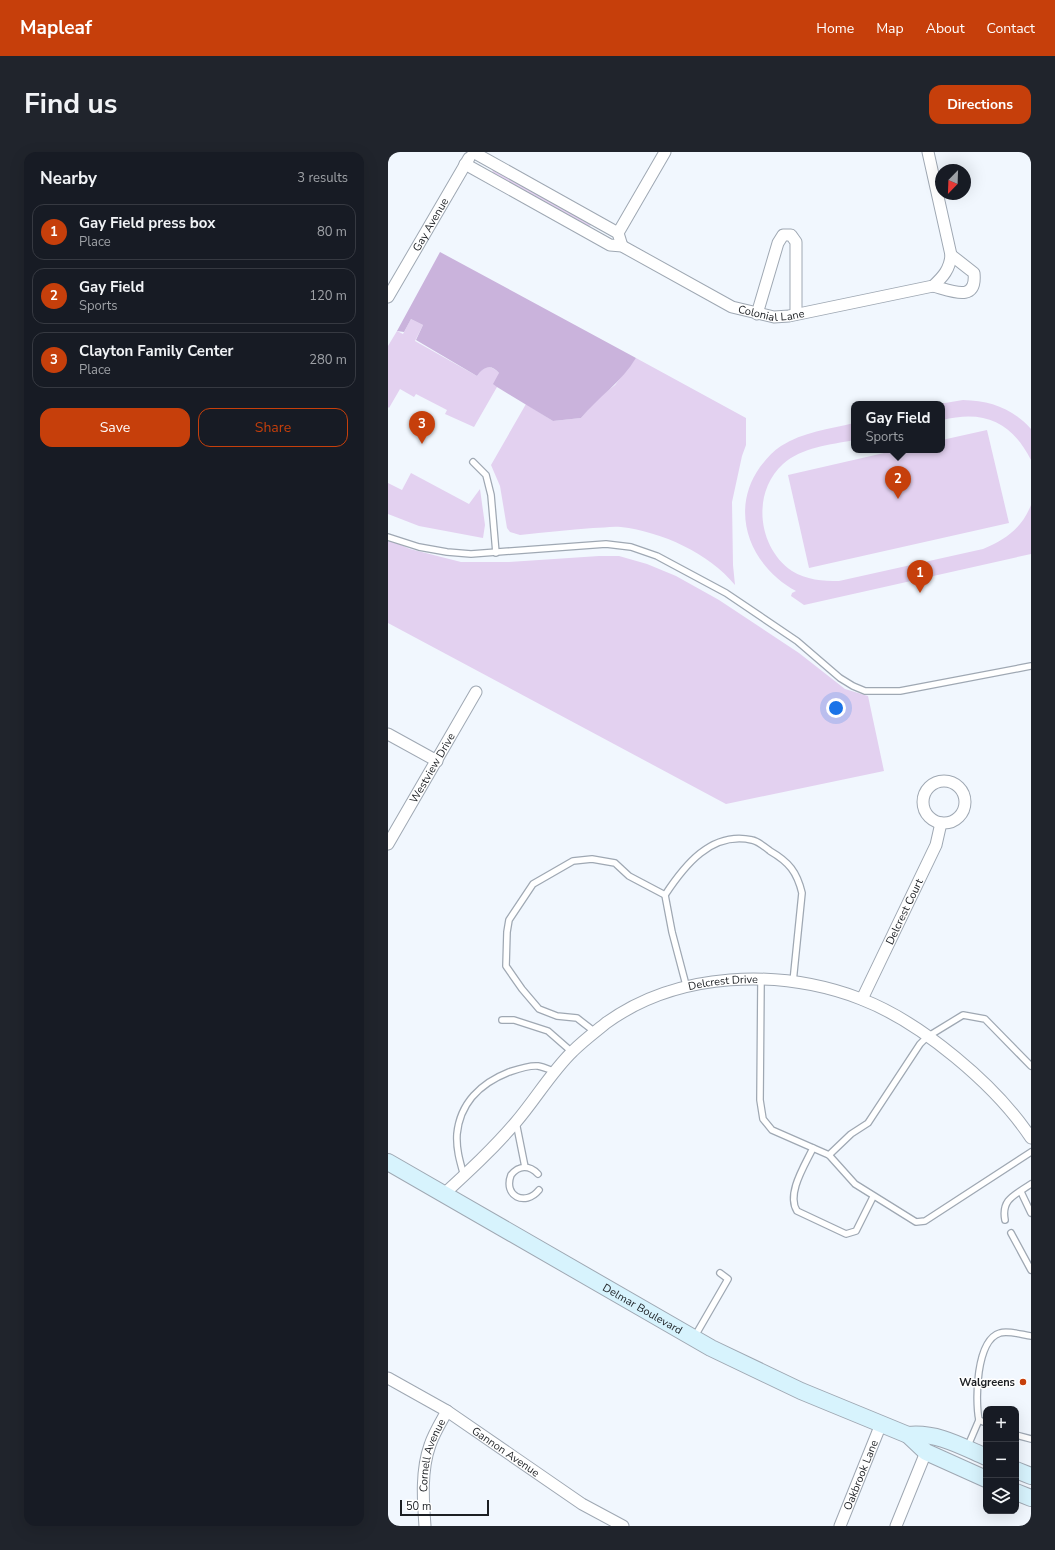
<!DOCTYPE html>
<meta charset="utf-8">
<style>
body{margin:0;font-family:"Nunito Sans",sans-serif;background:#20242c;color:#f1f3f6}
.controls{position:absolute;right:12px;bottom:12px;display:grid;overflow:hidden;border-radius:8px;box-shadow:0 4px 16px #0002}
.controls button{width:36px;height:36px;display:grid;place-items:center;padding:0;border:0;border-bottom:1px solid #363941;background:#171b24;color:#f1f3f6;font:20px sans-serif}
.compass{position:absolute;left:547px;top:12px;width:36px;height:36px;border-radius:50%;background:#171b24;box-shadow:0 4px 16px #0002;rotate:203deg}
.scale{position:absolute;left:12px;bottom:10px;width:89px;box-sizing:border-box;padding-left:4px;border:2px solid #1c1f23;border-top:0;font-size:11px;line-height:14px;white-space:nowrap;color:#1c1f23;-webkit-text-stroke:3px #fff;paint-order:stroke}
.you{position:absolute;left:448px;top:556px;width:14px;height:14px;margin:-10px;border:3px solid #fff;border-radius:50%;background:#1a73e8;box-shadow:0 0 0 6px #1a73e833}
.badge{display:grid;place-items:center;width:26px;height:26px;border-radius:50%;background:#c63f0b;color:#fff;font-size:13px;font-weight:700}
.pin{position:absolute;translate:-50% -33px;filter:drop-shadow(0 1px 2px #0008)}
.pin::after{content:'';position:absolute;top:21px;width:14px;height:12px;background:inherit;clip-path:polygon(0 0,100% 0,50% 100%)}
.popup{position:absolute;left:463px;top:249px;width:94px;height:52px;box-sizing:border-box;display:grid;place-content:center;border-radius:8px;background:#171b24;filter:drop-shadow(0 1px 3px #0005);font-size:13px;white-space:nowrap;color:#9ea1a6}
.popup b{font-size:15px;color:#f1f3f6}
.popup::after{content:'';position:absolute;left:50%;top:100%;margin-left:-8px;border:8px solid transparent;border-top-color:#171b24}
.list{margin:0;padding:0;list-style:none}
h2{display:flex;justify-content:space-between;align-items:center;height:52px;margin:0;padding:0 16px;font-size:17px}
h2 small{font-size:13px;font-weight:400;color:#9ea1a6}
.list li{display:grid;grid-template-columns:26px 1fr auto;gap:12px;align-items:center;box-sizing:border-box;height:56px;margin:0 8px 8px;padding:0 8px;border:1px solid #363941;border-radius:12px}
.list b{display:block;font-size:15px;white-space:nowrap}
.list p{margin:0;font-size:13px;white-space:nowrap;color:#9ea1a6}
.list em{font-size:13px;font-style:normal;color:#9ea1a6}
.actions{display:flex;gap:8px;padding:12px 16px}
.actions a{flex:1;padding:9px 0;border:1px solid #c63f0b;border-radius:12px;text-align:center;font-size:14px;color:#c63f0b}
.actions .main{background:#c63f0b;color:#fff}
.icon{flex:none;width:22px;height:22px;fill:none;stroke:currentColor;stroke-width:2;stroke-linecap:round;stroke-linejoin:round}
.map{position:relative;flex:none;width:643px;height:1374px;overflow:hidden;border-radius:12px}
header{display:flex;align-items:center;gap:24px;box-sizing:border-box;height:56px;padding:0 20px;background:#c63f0b;color:#fff}
header strong{font-size:19px}
nav{display:flex;gap:22px;margin-inline-start:auto;font-size:14px}
.intro{display:flex;align-items:center;justify-content:space-between;box-sizing:border-box;height:96px;padding:0 24px}
h1{margin:0;font-size:28px}
.button{padding:10px 18px;border-radius:12px;background:#c63f0b;color:#fff;font-size:14px;font-weight:700}
main{display:flex;gap:24px;padding:0 24px}
aside{flex:1;background:#171b24;border-radius:12px;box-shadow:0 4px 16px #0002}
.map>svg:first-child{display:block}
</style>
<header>
<strong>Mapleaf</strong>
<nav><a>Home</a><a>Map</a><a>About</a><a>Contact</a></nav>
</header>
<div class="intro"><h1>Find us</h1><a class="button">Directions</a></div>
<main>
<aside>
<h2>Nearby<small>3 results</small></h2>
<ul class="list">
<li><span class="badge">1</span><div><b>Gay Field press box</b><p>Place</p></div><em>80 m</em></li>
<li><span class="badge">2</span><div><b>Gay Field</b><p>Sports</p></div><em>120 m</em></li>
<li><span class="badge">3</span><div><b>Clayton Family Center</b><p>Place</p></div><em>280 m</em></li>
</ul>
<div class="actions"><a class="main">Save</a><a>Share</a></div>
</aside>
<div class="map">
<svg width="643" height="1374" viewBox="0 0 643 1374">
<rect width="100%" height="100%" fill="#f1f7fe"/>
<g fill="#e3d1f0">
<polygon points="104,17 201,70 203,73 200,75 108,24 105,21"/>
<path d="M23 167 35 173 27 189 89 224C95 215 102 211 111 221L109 235 86 275 57 262 59 258 28 242 26 245 12 237 1 256 0 255V194L9 179 15 182Z"/>
<path d="M248 206 358 266V293L354 304 344 350 345 413 347 433C321 401 274 380 233 375 224 374 214 376 205 376 181 378 157 380 132 383L122 380 119 376 112 334 103 313 138 252 165 269 193 266 208 248 227 233Z"/>
<path d="M575 248C603 249 624 256 643 277V308C623 269 596 258 554 268V252H551Z"/>
<path d="M466 271V288C442 293 414 295 395 312 363 341 370 396 404 419 418 428 435 429 451 429L595 397C617 388 634 376 643 353V402L416 453 403 444 404 441 408 439C363 415 340 360 372 315 378 307 385 299 393 294 415 280 441 277 466 271Z"/>
<polygon points="599,278 621,371 421,416 400,323 509,298 554,298 554,288"/>
<polygon points="23,321 81,352 92,337 97,373 95,386 31,374 0,362 0,331 14,338"/>
<polygon points="0,387 22,397 73,410 121,410 211,404 231,404 259,412 288,424 331,448 411,501 457,537 480,544 496,619 338,652 0,471"/>
</g>
<path fill="#cab3dc" d="M52 100 248 206C234 230 210 245 193 266L165 269 109 235 105 232 111 221C103 211 95 215 89 224L28 188 35 173 23 167 16 180 9 179Z"/>
<g fill="none" stroke-linecap="round" stroke-linejoin="round">
<defs>
<g id="lane">
<polyline points="85,310 98,323 103,343 108,401"/>
<polyline points="0,385 31,395 59,400 83,402 218,392 243,395 269,404 338,441 409,489 452,526 465,534 477,539 512,539 643,514"/>
<path d="M277 743C296 714 323 679 364 688 370 689 377 695 382 699 401 710 409 720 414 741L405 830"/>
<polyline points="373,829 372,948 375,967 384,978 441,1003 467,1032 528,1070 537,1069 643,1000"/>
<polyline points="114,868 126,868 160,879 184,900"/>
<polyline points="207,880 189,866 169,864 151,857 134,837 118,814 119,780 121,768 145,732 185,709 204,707 227,711 241,724 277,743 284,780 298,833"/>
<polyline points="128,970 137,1015"/>
<path d="M425 996C417 1013 398 1042 409 1059L458 1082 468 1079 485 1045"/>
<polyline points="441,1003 463,982 480,971 532,892 539,885 575,863 597,867 643,914"/>
<path d="M150 1022C141 1013 131 1013 123 1023 115 1044 137 1055 151 1038"/>
<path d="M76 1024C72 1010 68 997 69 982 72 951 93 931 121 920 130 917 141 913 150 914 156 915 162 918 168 920"/>
<polyline points="633,1040 643,1061"/>
<path d="M617 1068C613 1047 627 1043 643 1032"/>
<polyline points="623,1081 643,1118"/>
<polyline points="307,1184 340,1127 332,1121"/>
<path d="M591 1268C587 1248 588 1188 612 1181 620 1178 635 1183 643 1184"/>
<polyline points="628,1283 643,1287"/>
<polyline points="579,1296 591,1268 598,1271"/>
</g>
<g id="street">
<polyline points="85,0 230,81 234,94"/>
<path id="s1" d="M77 12 222 93 234 94 344 155 386 165 401 164 545 134C555 125 562 117 563 103L540 0"/>
<polyline points="230,81 277,0"/>
<path d="M545 134C564 139 589 151 586 121L563 103"/>
<path id="s2" d="M0 145 81 6"/>
<polyline points="369,162 390,91 395,83 403,83 408,90 408,162"/>
<polyline points="0,582 49,609"/>
<circle cx="556" cy="650" r="21"/>
<path id="s3" d="M0 692 88 540"/>
<path id="s4" d="M474 847 548 693 553 671"/>
<path id="s5" d="M56 1042C81 1019 106 996 128 970 147 948 164 919 185 899 195 889 207 880 218 871 290 819 392 816 473 847 533 870 608 933 643 986"/>
<path id="s6" d="M0 1226 59 1259 194 1352 235 1374"/>
<path id="s7" d="M37 1374C35 1348 33 1318 42 1293 46 1281 53 1270 59 1259"/>
<path id="s8" d="M452 1374 493 1272"/>
<polyline points="508,1374 538,1300"/>
</g>
<g id="secondary">
<path id="s9" d="M0 1010 323 1196 413 1239 520 1283 538 1300 598 1327"/>
<path d="M520 1283C549 1280 573 1294 598 1305"/>
<polyline points="628,1318 643,1324"/>
<polyline points="628,1340 643,1346"/>
</g>
</defs>
<use href="#lane" stroke="#9fa8b3" stroke-width="8"/>
<use href="#street" stroke="#9fa8b3" stroke-width="13"/>
<use href="#secondary" stroke="#9fa8b3" stroke-width="18"/>
<use href="#lane" stroke="#fff" stroke-width="5.5"/>
<use href="#street" stroke="#fff" stroke-width="11"/>
<use href="#secondary" stroke="#d7f3fd" stroke-width="16"/>
</g>
<circle fill="#c63f0b" stroke="#fff" stroke-width="1.5" cx="635" cy="1230" r="4"/>
<g text-anchor="middle" dominant-baseline="central" stroke-width="3" stroke-linejoin="round" paint-order="stroke">
<g font-size="11" fill="#1c1f23" stroke="#fff">
<text stroke="none"><textPath href="#s2" startOffset="84">Gay Avenue</textPath></text>
<text stroke="none"><textPath href="#s1" startOffset="344">Colonial Lane</textPath></text>
<text stroke="none"><textPath href="#s3" startOffset="88">Westview Drive</textPath></text>
<text stroke="none"><textPath href="#s4" startOffset="97">Delcrest Court</textPath></text>
<text stroke="none"><textPath href="#s5" startOffset="362">Delcrest Drive</textPath></text>
<text stroke="none"><textPath href="#s9" startOffset="294">Delmar Boulevard</textPath></text>
<text stroke="none"><textPath href="#s6" startOffset="139">Gannon Avenue</textPath></text>
<text stroke="none"><textPath href="#s7" startOffset="72">Cornell Avenue</textPath></text>
<text stroke="none"><textPath href="#s8" startOffset="55">Oakbrook Lane</textPath></text>
</g>
<g font-size="11" font-weight="bold" fill="#1c1f23" stroke="#fff" text-anchor="end">
<text x="627" y="1230">Walgreens</text>
</g>
</g>
</svg>
<div class="controls">
<button>+</button>
<button>−</button>
<button><svg class="icon" aria-label="layers" viewBox="0 0 24 24"><path d="M12 4l9 5-9 5-9-5zM3 14l9 5 9-5"/></svg></button>
</div>
<svg class="compass" viewBox="-18 -18 36 36"><path d="M0-13l5 13h-10z" fill="#e53935"/><path d="M0 13l5-13h-10z" fill="#9ea1a6"/></svg>
<div class="scale">50 m</div>
<div class="you"></div>
<div class="pin badge" style="left:532px;top:441px">1</div>
<div class="pin badge" style="left:510px;top:347px">2</div>
<div class="popup"><b>Gay Field</b>Sports</div>
<div class="pin badge" style="left:34px;top:292px">3</div>
</div>
</main>
